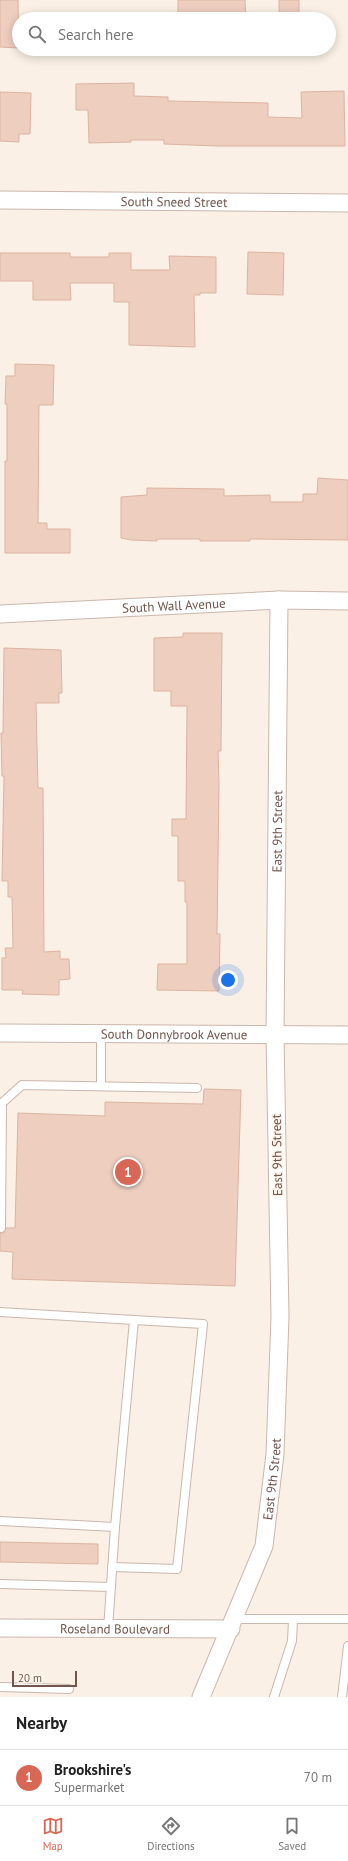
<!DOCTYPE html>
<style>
body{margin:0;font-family:"PT Sans",sans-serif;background:#f2f2f2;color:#222}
.scale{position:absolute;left:12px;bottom:10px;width:65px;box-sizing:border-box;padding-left:4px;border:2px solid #70564d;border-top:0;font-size:11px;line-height:14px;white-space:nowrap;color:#70564d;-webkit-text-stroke:3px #fdf4eb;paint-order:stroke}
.you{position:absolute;left:228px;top:980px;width:14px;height:14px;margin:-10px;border:3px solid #fff;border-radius:50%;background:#1a73e8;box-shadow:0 0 0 6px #1a73e833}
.badge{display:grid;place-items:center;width:26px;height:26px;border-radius:50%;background:#d96755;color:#fff;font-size:13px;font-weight:700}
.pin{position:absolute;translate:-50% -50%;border:2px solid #fff;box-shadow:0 1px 4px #0006}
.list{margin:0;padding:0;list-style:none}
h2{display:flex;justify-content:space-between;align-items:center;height:52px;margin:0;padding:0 16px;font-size:17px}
h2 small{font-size:13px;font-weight:400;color:#767676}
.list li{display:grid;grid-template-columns:26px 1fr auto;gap:12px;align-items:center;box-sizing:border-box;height:56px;padding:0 16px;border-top:1px solid #e0e0e0}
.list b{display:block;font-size:15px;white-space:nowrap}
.list p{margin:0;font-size:13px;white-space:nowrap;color:#767676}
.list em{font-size:13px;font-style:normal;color:#767676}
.icon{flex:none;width:22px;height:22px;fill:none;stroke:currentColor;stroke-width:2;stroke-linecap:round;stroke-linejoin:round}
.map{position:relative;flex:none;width:348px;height:1697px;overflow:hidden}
.search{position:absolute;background:#fff;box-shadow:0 2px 10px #0003;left:12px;right:12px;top:12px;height:44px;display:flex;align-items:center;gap:10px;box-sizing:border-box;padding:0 14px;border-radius:22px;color:#767676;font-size:15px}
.sheet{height:108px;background:#fff}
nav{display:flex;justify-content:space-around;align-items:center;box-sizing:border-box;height:56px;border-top:1px solid #e0e0e0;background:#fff;font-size:11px;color:#767676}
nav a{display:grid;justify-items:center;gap:2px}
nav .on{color:#d96755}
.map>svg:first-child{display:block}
</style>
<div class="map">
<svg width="348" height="1697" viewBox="0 0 348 1697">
<rect width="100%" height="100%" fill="#faf0e5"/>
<g fill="#edcebf" stroke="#deb3a1">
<polygon points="0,0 18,0 19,48 0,47"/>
<polygon points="178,0 245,0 246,19 178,19"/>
<rect x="279" y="0" width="20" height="19"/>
<polygon points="134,83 134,96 168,97 168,101 268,103 268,117 302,118 301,92 344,91 345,146 218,146 164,144 164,140 131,140 131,142 89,143 88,110 76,110 76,84"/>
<polygon points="0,92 31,93 30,134 19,134 19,142 0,141"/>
<polygon points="248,252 284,253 283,295 247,294"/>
<polygon points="0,253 70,253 70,257 109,257 109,253 131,253 131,270 170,270 169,256 216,257 216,293 200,293 200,295 194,295 195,347 129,345 129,302 114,302 114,283 70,283 71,300 33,300 33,281 0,281"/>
<polygon points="15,364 54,365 53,405 39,405 38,523 47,523 47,529 70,529 70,553 5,553 5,461 7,461 7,404 5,404 6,376 15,376"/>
<polygon points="318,478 348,480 348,540 250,539 250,541 200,541 200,539 157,539 157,541 131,540 121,538 121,497 147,495 147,488 224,489 224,496 270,495 270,502 303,502 303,494 317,494"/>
<polygon points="183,633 222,633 221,751 218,751 219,784 217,934 220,934 219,991 157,990 158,964 187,964 187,902 185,902 185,881 178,881 178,836 172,836 172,819 186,819 187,706 171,706 171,691 154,691 154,638 183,637"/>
<polygon points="4,648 61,650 62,693 59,693 59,703 36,703 38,788 43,788 44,952 60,951 60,959 69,959 70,979 59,980 59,995 22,994 23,990 2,990 2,958 6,958 5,948 13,948 12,897 8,897 8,881 2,881 4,776 2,776 1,733 3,733"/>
<polygon points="204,1089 241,1090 235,1286 12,1279 13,1252 0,1251 0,1233 4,1233 6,1228 15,1228 18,1113 105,1116 105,1102 203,1104"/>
<polygon points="0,1542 98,1544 98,1564 0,1562"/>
</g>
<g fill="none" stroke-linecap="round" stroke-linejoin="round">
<defs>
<g id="lane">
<polyline points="101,1086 101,1034"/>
<polyline points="0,1103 2,1103 1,1228"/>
<polyline points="2,1103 22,1085 197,1088"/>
<polyline points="0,1312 134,1320 115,1527 108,1629"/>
<polyline points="0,1521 115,1527"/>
<polyline points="112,1567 177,1569 203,1324 134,1320"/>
<polyline points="0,1584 111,1587"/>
<polyline points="234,1619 348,1619"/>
<polyline points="0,1687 69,1689"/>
<polyline points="274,1697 292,1641 293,1620"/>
<polyline points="342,1697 348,1646"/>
</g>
<g id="street">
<path id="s1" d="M0 200 348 203"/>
<path id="s2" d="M0 614 279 600 348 601"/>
<path id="s3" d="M0 1033 348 1035"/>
<path id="s4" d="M0 1628 231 1629"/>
<path id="s5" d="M201 1697 264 1546 275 1454 280 1317 275 1034 279 600"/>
</g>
</defs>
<use href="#lane" stroke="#cab7ad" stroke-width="10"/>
<use href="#street" stroke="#cab7ad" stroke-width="19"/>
<use href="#lane" stroke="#fff" stroke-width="8"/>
<use href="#street" stroke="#fff" stroke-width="17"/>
</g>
<g text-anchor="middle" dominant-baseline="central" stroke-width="3.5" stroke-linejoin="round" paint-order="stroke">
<g font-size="13" fill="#70564d" stroke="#fdf4eb">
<text stroke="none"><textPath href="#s1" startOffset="174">South Sneed Street</textPath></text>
<text stroke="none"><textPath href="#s2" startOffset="174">South Wall Avenue</textPath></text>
<text stroke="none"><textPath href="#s5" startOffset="879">East 9th Street</textPath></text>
<text stroke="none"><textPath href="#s3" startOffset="174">South Donnybrook Avenue</textPath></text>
<text transform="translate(277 1155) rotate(-91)">East 9th Street</text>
<text stroke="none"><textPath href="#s5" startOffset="231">East 9th Street</textPath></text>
<text stroke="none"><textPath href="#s4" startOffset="115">Roseland Boulevard</textPath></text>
</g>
</g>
</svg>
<div class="scale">20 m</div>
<div class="you"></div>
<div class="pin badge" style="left:128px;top:1172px">1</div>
<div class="search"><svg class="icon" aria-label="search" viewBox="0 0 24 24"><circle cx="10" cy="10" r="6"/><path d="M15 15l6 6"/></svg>Search here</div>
</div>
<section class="sheet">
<h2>Nearby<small></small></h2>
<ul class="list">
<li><span class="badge">1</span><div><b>Brookshire's</b><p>Supermarket</p></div><em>70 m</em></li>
</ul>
</section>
<nav>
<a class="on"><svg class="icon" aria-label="map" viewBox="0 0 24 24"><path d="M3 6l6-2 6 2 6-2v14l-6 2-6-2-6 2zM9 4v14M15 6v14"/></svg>Map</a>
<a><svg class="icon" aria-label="directions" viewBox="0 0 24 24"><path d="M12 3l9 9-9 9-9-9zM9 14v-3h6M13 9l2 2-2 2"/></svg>Directions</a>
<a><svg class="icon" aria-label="saved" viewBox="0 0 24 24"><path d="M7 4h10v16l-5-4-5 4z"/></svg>Saved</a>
</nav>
